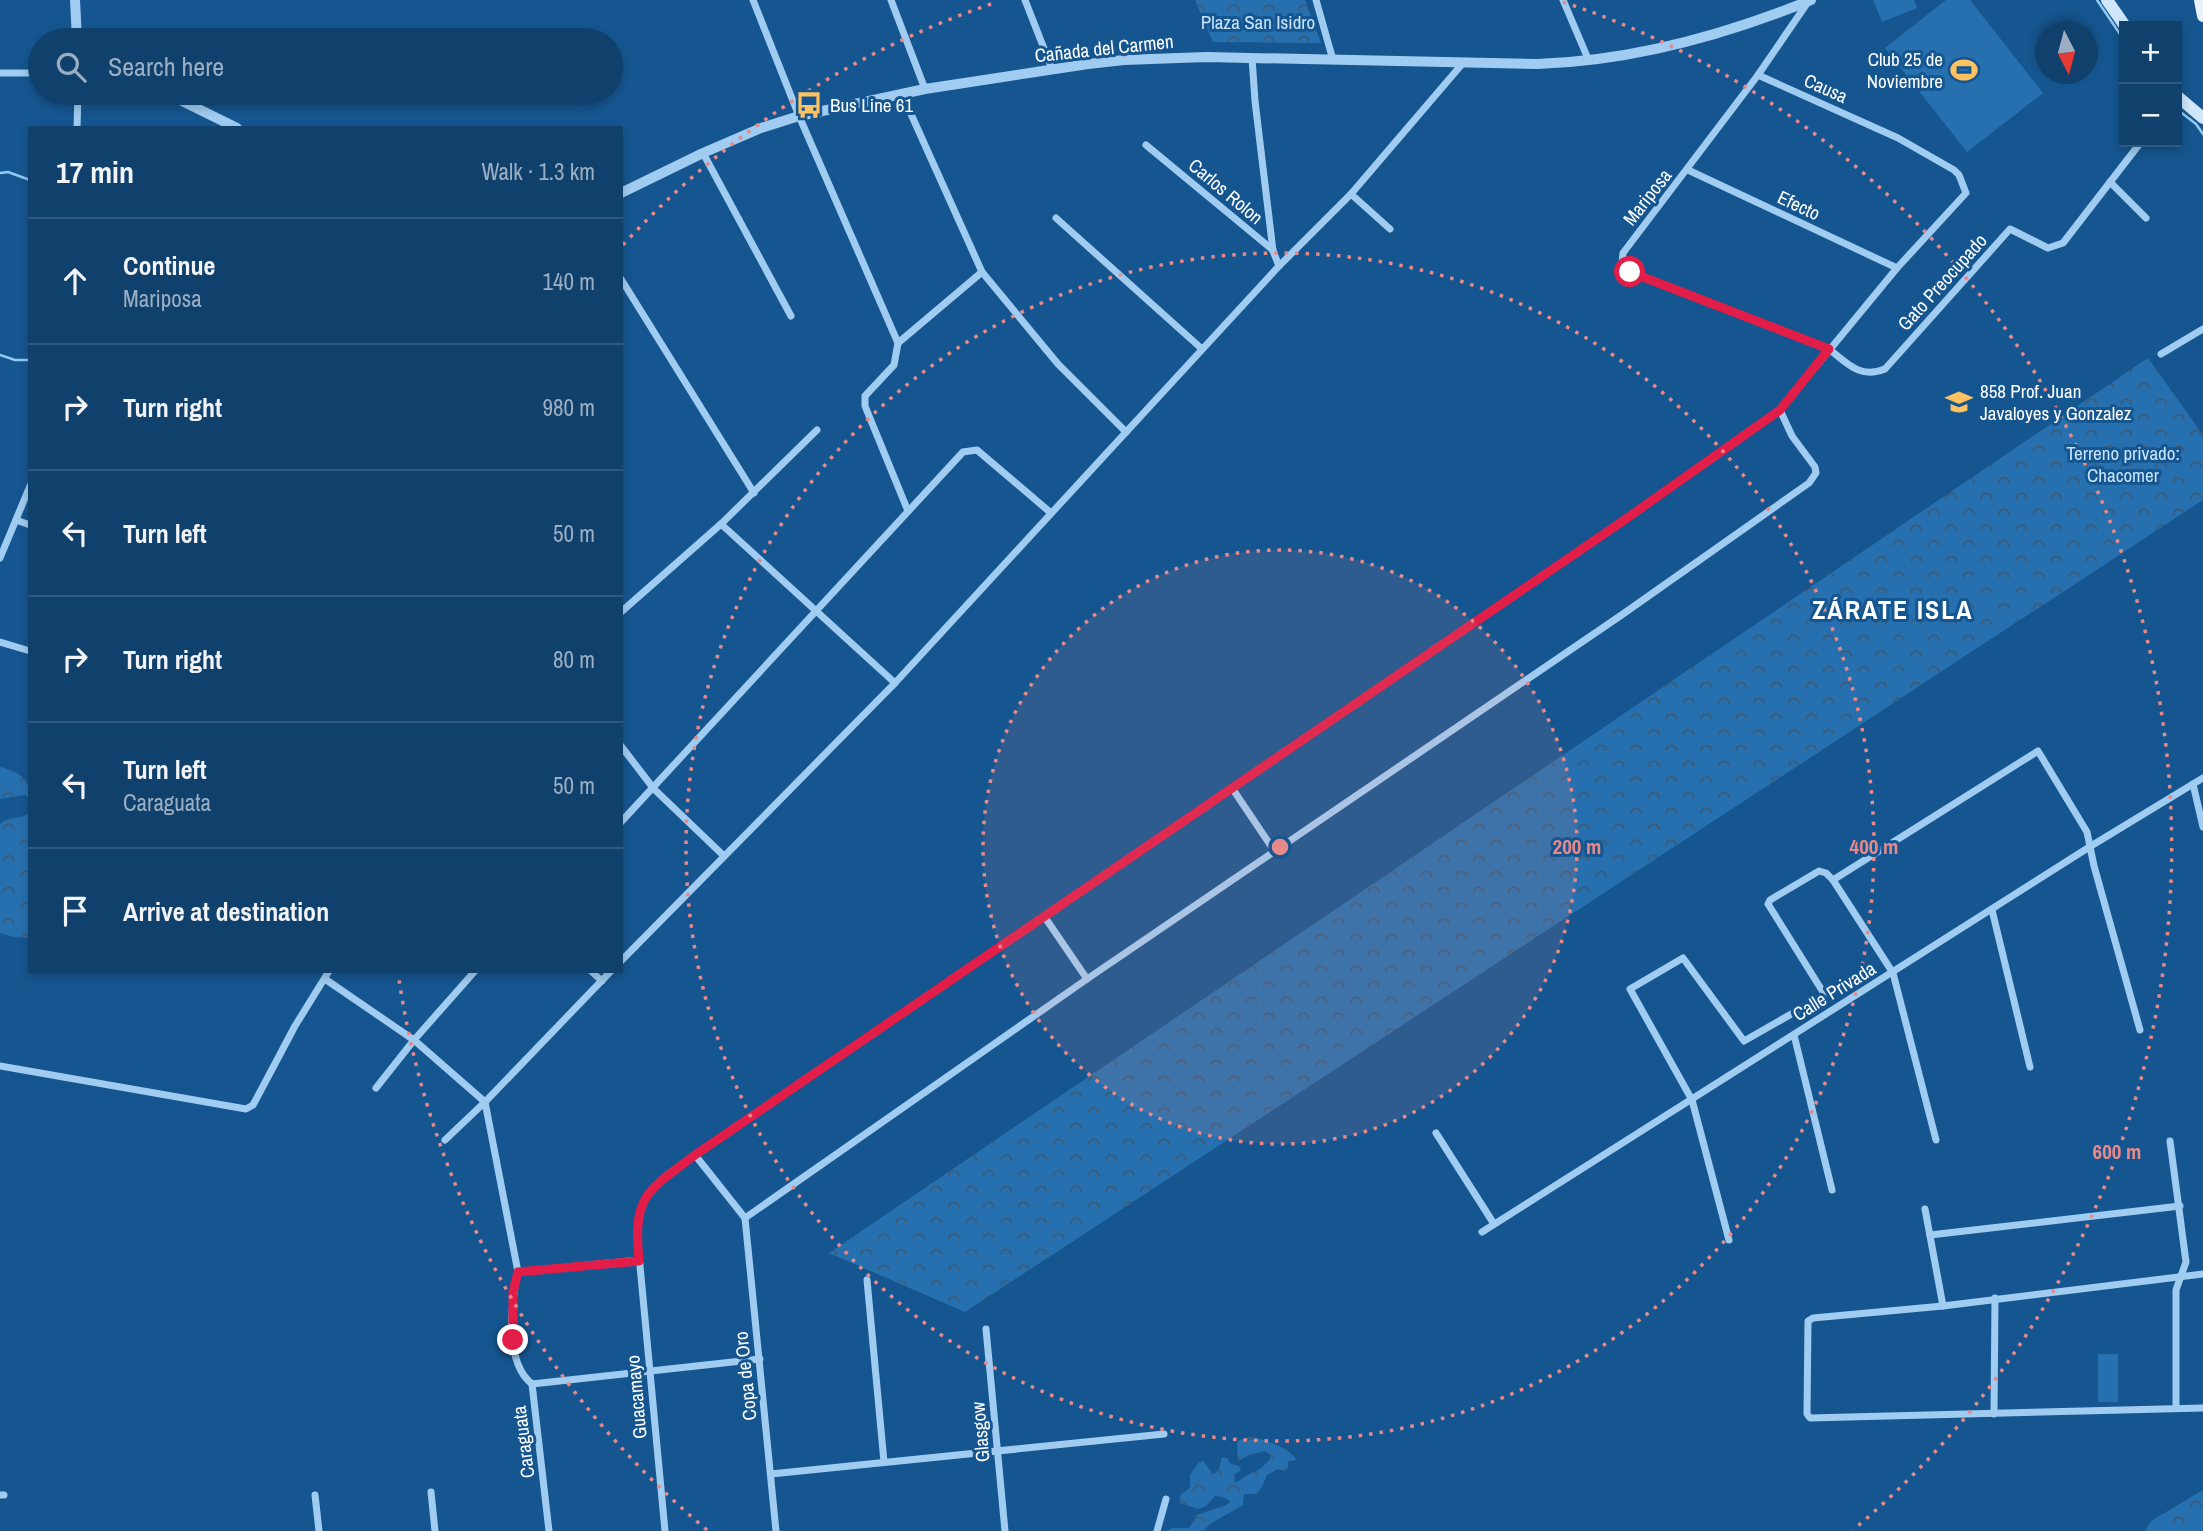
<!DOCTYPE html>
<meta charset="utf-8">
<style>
body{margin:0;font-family:"Archivo Narrow",sans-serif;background:#1e4b74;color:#f1f3f6}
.controls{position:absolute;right:21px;top:21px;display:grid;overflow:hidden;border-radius:0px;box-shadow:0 4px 10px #0003}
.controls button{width:63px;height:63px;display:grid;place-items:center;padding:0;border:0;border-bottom:2px solid #30597f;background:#10406c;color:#f1f3f6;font:35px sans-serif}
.compass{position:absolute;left:2035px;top:21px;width:63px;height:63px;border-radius:50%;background:#10406c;box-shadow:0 4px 10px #0003;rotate:174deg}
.stop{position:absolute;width:21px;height:21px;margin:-16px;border:5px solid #e11d48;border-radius:50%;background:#fff}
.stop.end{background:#e11d48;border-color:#fff;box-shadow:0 2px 7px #0008}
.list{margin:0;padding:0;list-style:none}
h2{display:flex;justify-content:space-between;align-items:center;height:91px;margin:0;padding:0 28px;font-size:30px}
h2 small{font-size:23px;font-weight:400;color:#9cafc2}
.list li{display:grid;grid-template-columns:46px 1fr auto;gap:21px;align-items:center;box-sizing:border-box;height:126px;padding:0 28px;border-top:2px solid #30597f}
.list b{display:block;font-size:26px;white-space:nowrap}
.list p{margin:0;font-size:23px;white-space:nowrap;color:#9cafc2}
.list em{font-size:23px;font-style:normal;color:#9cafc2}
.icon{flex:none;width:38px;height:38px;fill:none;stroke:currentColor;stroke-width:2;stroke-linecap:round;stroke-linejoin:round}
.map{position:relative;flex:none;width:2203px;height:1531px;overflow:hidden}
.search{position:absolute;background:#10406c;box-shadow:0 4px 10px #0003;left:28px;top:28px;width:595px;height:77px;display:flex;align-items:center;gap:18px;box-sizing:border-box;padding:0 24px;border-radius:38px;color:#9cafc2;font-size:26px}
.panel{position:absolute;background:#10406c;box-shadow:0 4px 10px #0003;left:28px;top:126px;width:595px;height:847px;border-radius:0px}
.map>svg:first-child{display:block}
</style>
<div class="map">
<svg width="2203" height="1531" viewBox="0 0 2203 1531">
<defs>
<pattern id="forest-crowns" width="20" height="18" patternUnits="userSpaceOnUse" patternTransform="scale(1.75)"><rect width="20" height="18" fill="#2770af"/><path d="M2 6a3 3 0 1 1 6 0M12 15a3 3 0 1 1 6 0" fill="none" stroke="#3d5a74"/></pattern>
</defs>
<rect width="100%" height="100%" fill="#155690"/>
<g fill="url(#forest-crowns)">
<polygon points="1195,0 1305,0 1321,43 1213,42"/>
<polygon points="2148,358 2203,435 2203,500 965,1312 829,1253"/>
<path d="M0 767C20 773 30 777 30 799L25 795 0 799Z"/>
<path d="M30 812V937C20 939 9 936 0 933V824C8 816 22 820 30 812Z"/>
<path d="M1251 1437C1262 1438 1293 1450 1296 1460L1288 1461V1468L1285 1471 1278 1469 1267 1475 1262 1487 1256 1494H1244L1243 1505 1210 1524 1203 1531H1166L1173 1528H1189L1197 1515 1224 1506 1231 1502 1224 1497 1215 1496 1206 1506 1198 1509 1180 1503V1495L1190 1488V1475L1199 1462 1203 1461 1213 1474 1219 1470 1222 1457 1227 1458 1231 1464 1239 1466 1241 1470 1234 1475 1235 1483C1248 1473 1262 1472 1271 1457L1266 1451 1249 1455 1238 1461 1237 1444 1239 1440Z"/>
<polygon points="2203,1490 2203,1531 2145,1531 2151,1521"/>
</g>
<g fill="#2770af">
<polygon points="1873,0 1914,0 1917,8 1882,22"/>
<polygon points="1946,0 1970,0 2043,93 1967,152 1885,48"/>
<rect x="2098" y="1354" width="20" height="48"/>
</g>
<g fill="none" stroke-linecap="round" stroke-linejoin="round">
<g stroke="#93c9f3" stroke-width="2.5">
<polyline points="2097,0 2124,40"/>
<polyline points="2178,110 2196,124 2203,134"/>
<polyline points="0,173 8,172 30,180"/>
<polyline points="0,355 15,360 30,360"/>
</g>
<g stroke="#a1ccf1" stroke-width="7">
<polyline points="753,0 799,116 898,343 894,365 865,396 865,406 908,511"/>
<polyline points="891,0 925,89"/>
<polyline points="1025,0 1052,69"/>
<polyline points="1316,0 1333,60"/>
<polyline points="1563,0 1589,61"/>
<path d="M1808 2 1758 75 1623 253 1622 263 1630 272 1829 349C1848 364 1860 379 1885 369L2010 229 2048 248 2063 243 2141 142"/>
<polyline points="1252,58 1255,101 1273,251 1279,266"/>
<polyline points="0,73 40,73"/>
<polyline points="902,94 982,272 1058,364 1126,432"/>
<polyline points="77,128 78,93"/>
<polyline points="1146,145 1273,250"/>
<polyline points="703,153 791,316"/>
<polyline points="1688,170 1897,268"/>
<polyline points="2110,182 2146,218"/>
<polyline points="1351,194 1390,229"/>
<polyline points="1056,218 1202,349"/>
<polyline points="621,279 754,493"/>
<polyline points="898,343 982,272"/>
<polyline points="2161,354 2203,329"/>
<polyline points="16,520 30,525"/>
<polyline points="721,524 895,683"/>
<polyline points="0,558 30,486"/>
<polyline points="621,612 721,524 817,430"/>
<polyline points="0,642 30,651"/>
<polyline points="621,746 654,789 724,856"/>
<polyline points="2193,784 2203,827"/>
<polyline points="1232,788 1275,852"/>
<polyline points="621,822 963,452 977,450 1051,513"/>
<polyline points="1833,880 2038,751 2087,832 2094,866 2140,1030"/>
<polyline points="1992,910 2030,1067"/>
<polyline points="1044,916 1087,979"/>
<polyline points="621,961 895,683 1279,266 1351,194 1463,63"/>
<polyline points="591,971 602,981"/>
<path d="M325 979 414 1040 485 1102 518 1272C511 1302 504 1362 532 1384L549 1531"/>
<polyline points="1794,1035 1832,1190"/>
<polyline points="0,1066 246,1109 253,1105 295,1026 329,971"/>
<polyline points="376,1088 414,1040 475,971"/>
<polyline points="1436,1133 1494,1224"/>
<polyline points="445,1140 485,1102 611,971"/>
<polyline points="2170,1141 2186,1262 2176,1290 2176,1408"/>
<polyline points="695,1155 745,1218"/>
<polyline points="1925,1209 1943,1306"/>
<polyline points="745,1218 1087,979 1623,614 1809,483 1816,473 1815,467 1792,436 1780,410"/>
<polyline points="745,1218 776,1531"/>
<polyline points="1482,1232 2091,846 2203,778"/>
<polyline points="1930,1235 2180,1206"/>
<polyline points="1729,1240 1692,1100 1630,989 1683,958 1744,1041 1823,996 1823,992 1768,904 1770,900 1819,871 1826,873 1833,880 1893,973 1936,1140"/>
<polyline points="518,1272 639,1260"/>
<polyline points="2203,1274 1943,1306 1813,1318 1808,1321 1807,1414 1810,1418 2203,1408"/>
<polyline points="867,1280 884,1462"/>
<polyline points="986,1329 1005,1531"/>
<polyline points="532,1384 760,1359"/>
<polyline points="1994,1414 1995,1298"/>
<polyline points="771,1474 1164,1434"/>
<polyline points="431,1492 435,1531"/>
<polyline points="0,1495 4,1495"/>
<polyline points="315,1495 319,1531"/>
<path d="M665 1531 637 1234C640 1187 660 1181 695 1155L1620 523 1780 410 1897 268 1966 193 1959 175 1954 170 1898 138 1758 75"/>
<polyline points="1157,1531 1166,1499"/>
</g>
<g stroke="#a1ccf1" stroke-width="10">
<polyline points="75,0 77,40"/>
<polyline points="166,93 237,128"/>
<path d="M621 193 703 153 761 128 799 116 925 89 1088 64 1124 60 1206 57 1537 64C1630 61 1725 35 1811 0"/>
</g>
<g stroke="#cfe6fb" stroke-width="12">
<polyline points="2107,0 2125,26"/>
<polyline points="2177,96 2203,118"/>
</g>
<polyline stroke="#eaf4ff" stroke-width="12" points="2200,0 2203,16"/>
</g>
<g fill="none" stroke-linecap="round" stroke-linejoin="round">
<path stroke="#e11d48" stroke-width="9" d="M513 1340V1292L518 1272 639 1261C633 1195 646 1192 695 1155L1620 523 1780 410 1829 349 1630 272"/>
</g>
<circle cx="1280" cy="847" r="297" fill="#e88989" fill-opacity=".12"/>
<g fill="none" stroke="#e88989" stroke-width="3.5" stroke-dasharray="3.5 7">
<circle cx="1280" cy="847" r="297"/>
<circle cx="1280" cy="847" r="594"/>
<path d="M707 1530A891 891 0 0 1 399 979M623 245A891 891 0 0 1 997 2M1563 2A891 891 0 0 1 1853 1530"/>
</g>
<defs>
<symbol id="stadium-bare" viewBox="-9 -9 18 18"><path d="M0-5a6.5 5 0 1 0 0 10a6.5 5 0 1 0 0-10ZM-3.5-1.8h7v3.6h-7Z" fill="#ffc260" stroke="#155690" stroke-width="2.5" paint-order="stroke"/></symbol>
<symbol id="bus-bare" viewBox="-9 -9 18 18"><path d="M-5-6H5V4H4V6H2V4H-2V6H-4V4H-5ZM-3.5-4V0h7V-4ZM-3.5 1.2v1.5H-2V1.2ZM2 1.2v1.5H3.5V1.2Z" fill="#ffc260" stroke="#155690" stroke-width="2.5" paint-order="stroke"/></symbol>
<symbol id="school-bare" viewBox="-9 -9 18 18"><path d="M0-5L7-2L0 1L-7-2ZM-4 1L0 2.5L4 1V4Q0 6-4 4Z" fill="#ffc260" stroke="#155690" stroke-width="2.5" paint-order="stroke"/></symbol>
</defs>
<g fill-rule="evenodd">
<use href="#stadium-bare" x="1945" y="51" width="38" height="38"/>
<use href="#bus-bare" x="790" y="86" width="38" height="38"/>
<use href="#school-bare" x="1940" y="383" width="38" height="38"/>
</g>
<g text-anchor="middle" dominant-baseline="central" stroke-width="6" stroke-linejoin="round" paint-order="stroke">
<g font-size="19" fill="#c8e4fc" stroke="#155690">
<text x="1258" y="22">Plaza San Isidro</text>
<text x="2123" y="453">Terreno privado:<tspan x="2123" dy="22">Chacomer</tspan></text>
</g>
<g font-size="19" fill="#fff" stroke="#155690">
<text transform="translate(1104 48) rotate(-6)">Cañada del Carmen</text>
<text transform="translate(1826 88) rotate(24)">Causa</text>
<text transform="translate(1226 191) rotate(40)">Carlos Rolon</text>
<text transform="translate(1647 197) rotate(-52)">Mariposa</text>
<text transform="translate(1799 205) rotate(25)">Efecto</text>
<text transform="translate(1942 282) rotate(-48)">Gato Preocupado</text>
<text transform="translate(1834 991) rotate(-32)">Calle Privada</text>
<text transform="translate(745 1376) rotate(-96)">Copa de Oro</text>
<text transform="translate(636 1397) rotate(-95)">Guacamayo</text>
<text transform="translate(980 1432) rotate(-95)">Glasgow</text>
<text transform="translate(523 1442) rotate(-97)">Caraguata</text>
</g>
<g font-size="19" fill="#fff" stroke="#155690" text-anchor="start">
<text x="1943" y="59" text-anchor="end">Club 25 de<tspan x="1943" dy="22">Noviembre</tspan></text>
<text x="830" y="105">Bus Line 61</text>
<text x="1980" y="391">858 Prof. Juan<tspan x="1980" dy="22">Javaloyes y Gonzalez</tspan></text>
</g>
<g font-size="26" font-weight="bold" letter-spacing="2" fill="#fff" stroke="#155690">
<text x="1893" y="609">ZÁRATE ISLA</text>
</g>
</g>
<circle cx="1280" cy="847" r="10" fill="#e88989" stroke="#155690" stroke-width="3.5"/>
<g font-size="21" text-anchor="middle" font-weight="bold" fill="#e88989" stroke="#155690" stroke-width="6" stroke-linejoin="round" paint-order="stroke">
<text x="1577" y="854">200 m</text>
<text x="1874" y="854">400 m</text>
<text x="2117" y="1159">600 m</text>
</g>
</svg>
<div class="controls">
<button>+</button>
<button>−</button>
</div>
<svg class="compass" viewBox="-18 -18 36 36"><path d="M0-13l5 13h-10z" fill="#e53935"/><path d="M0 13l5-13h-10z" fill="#9cafc2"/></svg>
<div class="stop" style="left:1630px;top:272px"></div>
<div class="stop end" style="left:513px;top:1340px"></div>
<div class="search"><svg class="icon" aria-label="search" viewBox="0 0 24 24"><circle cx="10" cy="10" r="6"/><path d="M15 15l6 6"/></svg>Search here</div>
<section class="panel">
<h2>17 min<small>Walk · 1.3 km</small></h2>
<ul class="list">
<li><svg class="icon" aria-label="ahead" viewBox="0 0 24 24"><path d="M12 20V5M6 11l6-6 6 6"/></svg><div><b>Continue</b><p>Mariposa</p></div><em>140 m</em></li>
<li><svg class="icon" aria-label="right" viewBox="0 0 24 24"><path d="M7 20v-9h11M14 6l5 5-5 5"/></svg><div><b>Turn right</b></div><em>980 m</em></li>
<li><svg class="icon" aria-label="left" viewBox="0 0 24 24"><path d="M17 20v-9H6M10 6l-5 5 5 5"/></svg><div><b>Turn left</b></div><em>50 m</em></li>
<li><svg class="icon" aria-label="right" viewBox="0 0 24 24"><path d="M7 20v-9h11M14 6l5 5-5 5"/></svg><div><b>Turn right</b></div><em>80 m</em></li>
<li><svg class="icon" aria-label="left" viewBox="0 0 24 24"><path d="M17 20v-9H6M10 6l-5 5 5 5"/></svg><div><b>Turn left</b><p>Caraguata</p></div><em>50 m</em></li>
<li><svg class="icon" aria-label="arrive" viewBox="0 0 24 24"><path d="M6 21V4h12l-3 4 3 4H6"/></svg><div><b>Arrive at destination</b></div></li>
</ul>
</section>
</div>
